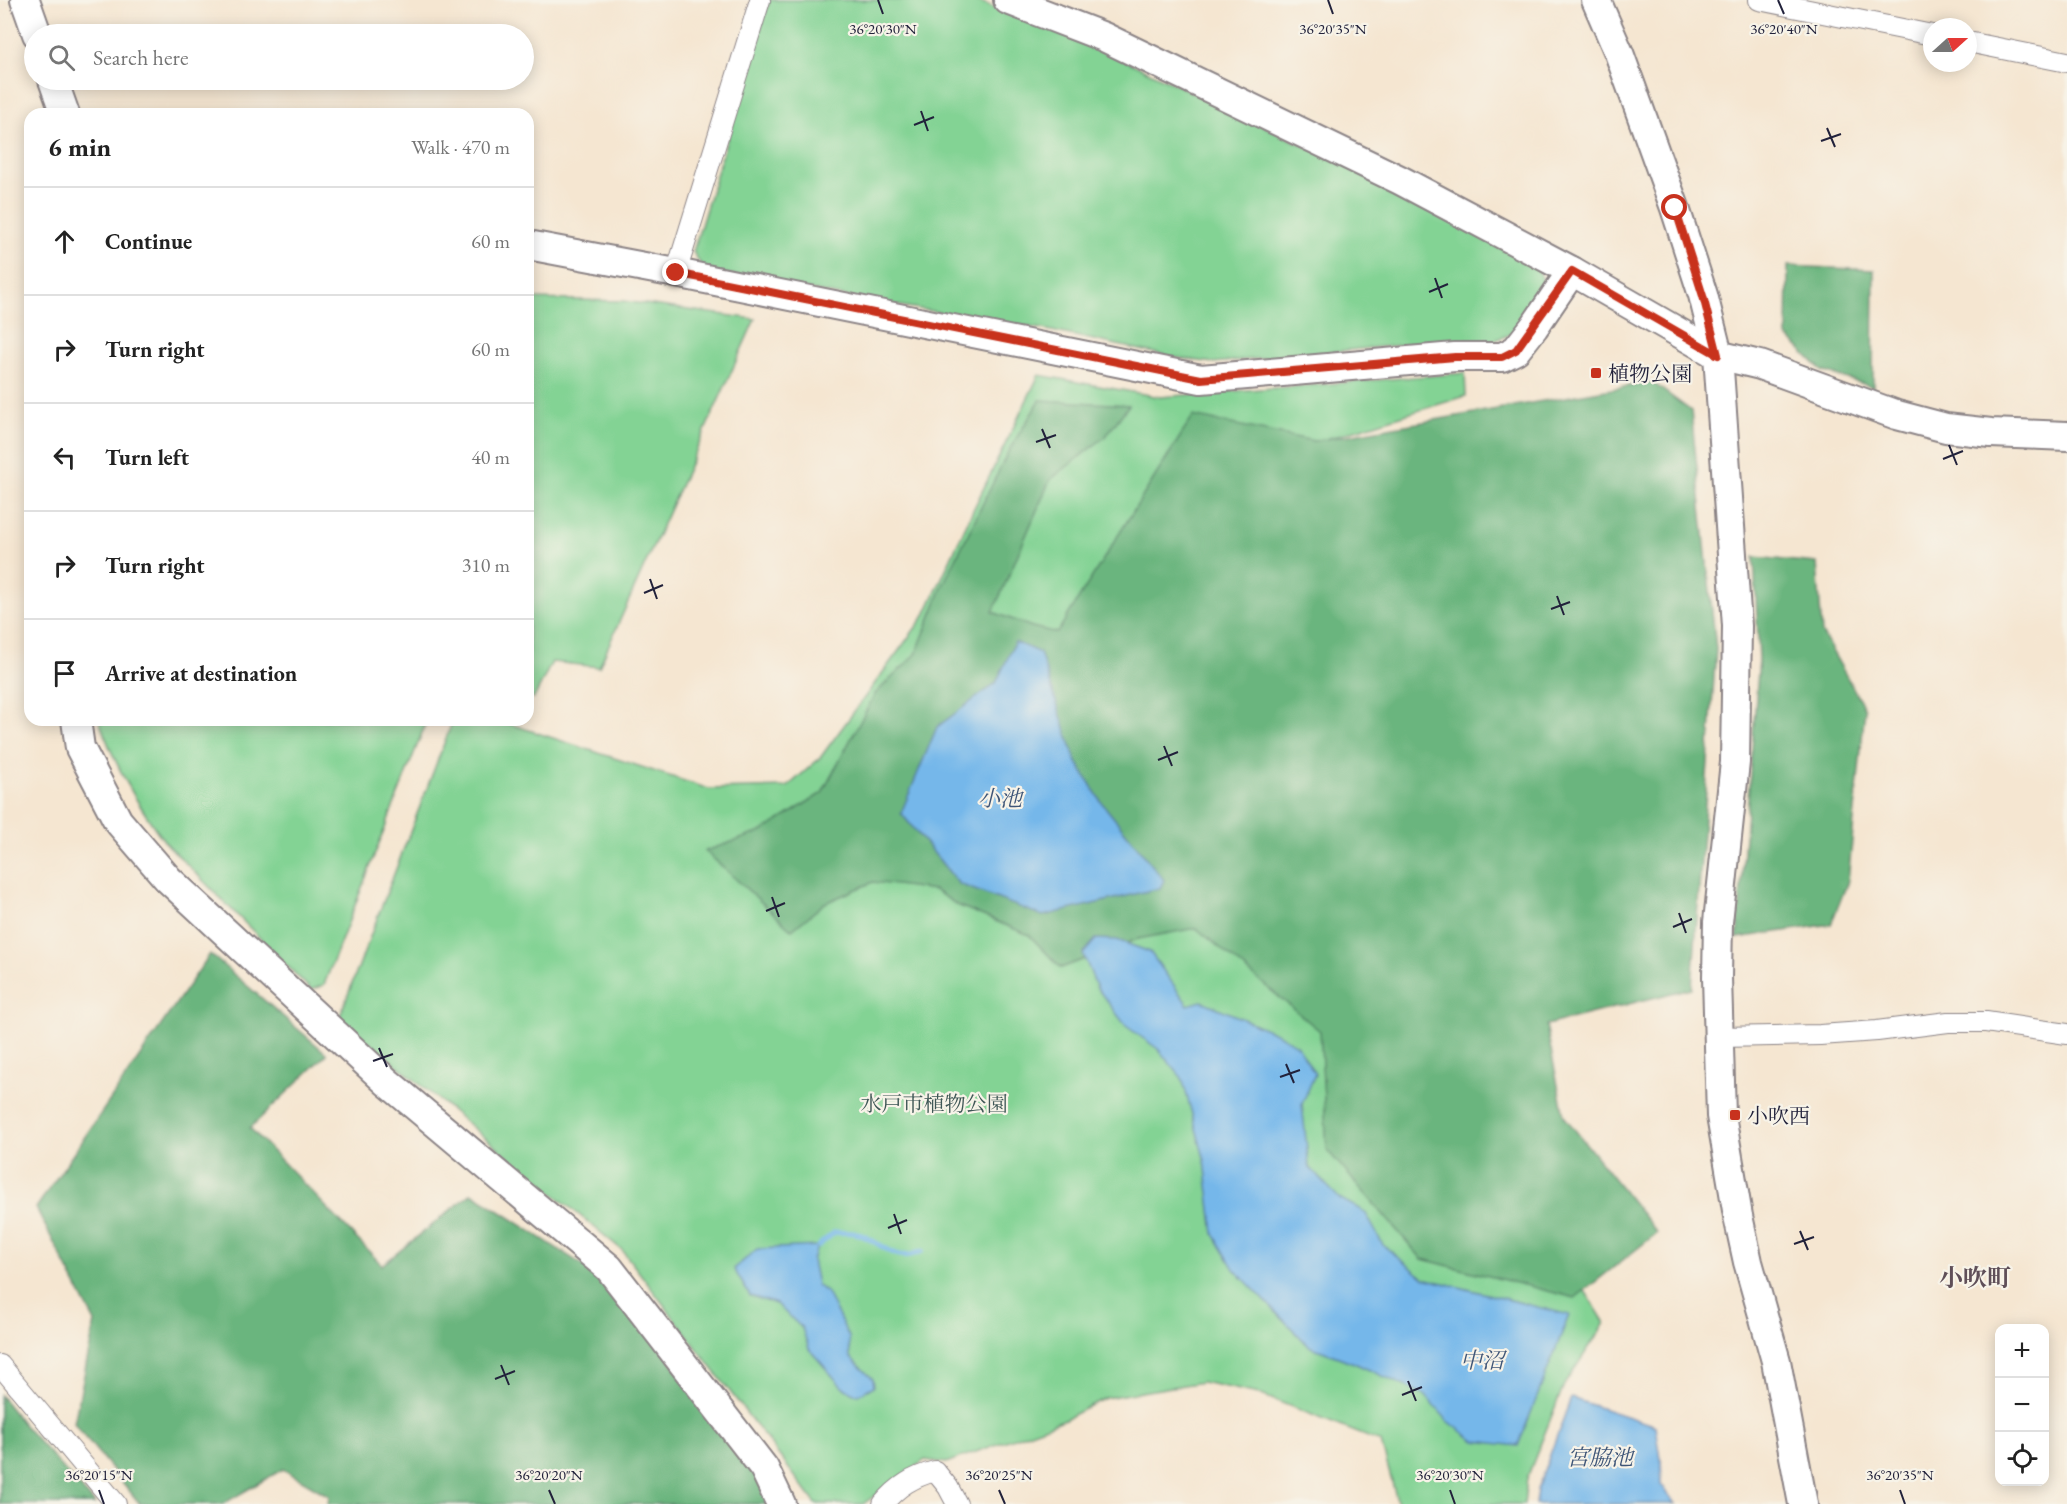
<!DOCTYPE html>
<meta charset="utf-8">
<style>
body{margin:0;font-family:"EB Garamond","Noto Serif JP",serif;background:#f6f6f6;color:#222}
.controls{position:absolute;right:18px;bottom:18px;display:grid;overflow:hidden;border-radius:12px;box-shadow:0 3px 15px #0003}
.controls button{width:54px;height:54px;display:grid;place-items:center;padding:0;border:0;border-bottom:2px solid #e0e0e0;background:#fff;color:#222;font:30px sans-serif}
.compass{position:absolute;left:1923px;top:18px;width:54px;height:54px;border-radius:50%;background:#fff;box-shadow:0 3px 15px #0003;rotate:69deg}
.stop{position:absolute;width:18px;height:18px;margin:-14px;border:4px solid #c8321e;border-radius:50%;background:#fff}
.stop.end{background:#c8321e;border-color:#fff;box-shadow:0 2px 6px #0008}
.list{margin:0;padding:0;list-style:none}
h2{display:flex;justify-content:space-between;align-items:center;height:78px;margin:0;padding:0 24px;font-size:26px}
h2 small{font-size:20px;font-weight:400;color:#767676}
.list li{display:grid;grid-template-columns:39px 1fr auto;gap:18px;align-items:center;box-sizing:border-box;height:108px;padding:0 24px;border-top:2px solid #e0e0e0}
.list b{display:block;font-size:22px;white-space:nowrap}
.list em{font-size:20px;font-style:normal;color:#767676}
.icon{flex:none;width:33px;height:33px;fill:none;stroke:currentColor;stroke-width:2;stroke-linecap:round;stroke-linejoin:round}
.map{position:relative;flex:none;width:2067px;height:1504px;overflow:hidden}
.search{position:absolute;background:#fff;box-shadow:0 3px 15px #0003;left:24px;top:24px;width:510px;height:66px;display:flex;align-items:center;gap:15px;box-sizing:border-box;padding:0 21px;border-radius:33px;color:#767676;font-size:22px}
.panel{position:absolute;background:#fff;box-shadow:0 3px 15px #0003;left:24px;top:108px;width:510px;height:618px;border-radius:18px}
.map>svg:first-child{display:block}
</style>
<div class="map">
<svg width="2067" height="1504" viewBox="0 0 2067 1504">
<rect width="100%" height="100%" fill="#f7f3e8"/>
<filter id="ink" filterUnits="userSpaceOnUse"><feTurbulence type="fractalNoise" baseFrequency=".0167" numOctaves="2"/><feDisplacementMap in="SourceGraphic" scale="12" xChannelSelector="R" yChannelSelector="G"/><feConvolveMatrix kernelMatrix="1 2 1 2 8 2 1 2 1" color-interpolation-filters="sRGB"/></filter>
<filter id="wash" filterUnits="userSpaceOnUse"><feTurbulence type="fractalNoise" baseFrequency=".008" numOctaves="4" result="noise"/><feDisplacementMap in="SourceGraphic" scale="24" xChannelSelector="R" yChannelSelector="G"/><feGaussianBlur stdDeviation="1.35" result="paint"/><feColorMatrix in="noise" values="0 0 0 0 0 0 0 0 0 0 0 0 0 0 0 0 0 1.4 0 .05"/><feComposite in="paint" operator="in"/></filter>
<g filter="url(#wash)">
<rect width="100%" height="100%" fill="#f5e6d1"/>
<g fill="#83d394" stroke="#527a68" stroke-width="1.5">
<polygon points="769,0 975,0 1080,39 1411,196 1538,267 1544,284 1521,325 1511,334 1493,341 1443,341 1213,363 1178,358 1047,330 852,298 704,270 693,252"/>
<polygon points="528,299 623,301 755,319 599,667 552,662 534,698 528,696"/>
<polygon points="1465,373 1466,396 1313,443 1526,1196 1605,1323 1564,1385 1527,1478 1524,1504 1398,1504 1381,1442 1259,1394 1202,1382 1105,1398 1063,1420 946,1463 925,1460 863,1504 816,1504 622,1250 339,1018 453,720 498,720 709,789 787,787 820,758 925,615 972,512 1039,375 1160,397"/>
<path d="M99 720H427L324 985 311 990 165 842C137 805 114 763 99 720Z"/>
</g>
<g fill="#6ab57e" stroke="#466c5c" stroke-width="1.5">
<polygon points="1788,266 1874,270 1873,387 1822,371 1787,336"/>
<polygon points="1652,382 1691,411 1716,649 1692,988 1546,1025 1564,1116 1657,1233 1575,1298 1422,1259 1327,1150 1320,1031 1196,928 1138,939 1061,968 1029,935 957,905 934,890 873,882 825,903 792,930 705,851 761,832 822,793 875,694 916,654 942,587 1009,450 1040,400 1129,405 1106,436 1050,480 993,612 1032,627 1057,633 1193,416 1314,441"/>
<polygon points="1754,557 1817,563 1822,633 1865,709 1848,881 1831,924 1737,938 1759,659"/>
<polygon points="210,954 327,1054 250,1128 382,1265 472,1193 615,1286 768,1491 772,1504 328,1504 329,1496 283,1469 223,1504 140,1504 74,1423 95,1322 36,1208"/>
<polygon points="0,1395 23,1424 95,1504 0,1504"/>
</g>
<g fill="#75b7ea" stroke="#4c6c92" stroke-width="1.5">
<polygon points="1015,642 1040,653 1076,761 1102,803 1164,880 1160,888 1043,916 959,884 901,813 937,727 996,683"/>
<polygon points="1096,939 1117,940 1150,952 1188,1005 1202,1001 1280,1035 1298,1046 1315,1074 1302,1104 1309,1167 1339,1198 1365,1212 1383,1245 1424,1278 1569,1315 1518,1446 1475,1441 1448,1421 1425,1395 1354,1363 1309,1346 1234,1269 1214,1234 1205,1161 1182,1078 1158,1049 1126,1026 1097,988 1083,954"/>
<polygon points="818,1246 812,1260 817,1285 827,1293 849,1337 850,1357 873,1379 874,1386 858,1395 843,1388 809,1349 802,1328 776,1304 750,1296 734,1269 757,1249"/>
<polygon points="1571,1398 1656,1426 1661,1459 1662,1485 1675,1504 1535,1504 1537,1490"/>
</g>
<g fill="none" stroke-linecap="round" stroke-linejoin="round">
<path stroke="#75b7ea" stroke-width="5" d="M818 1246 835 1232C841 1233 849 1232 855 1233 881 1239 892 1266 922 1251"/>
</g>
</g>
<g filter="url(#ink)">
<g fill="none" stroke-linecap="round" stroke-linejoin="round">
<defs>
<g id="street">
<polyline points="1759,0 1932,35"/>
<polyline points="1968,42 2067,62"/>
<polyline points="676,273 760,0"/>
<polyline points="1719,1037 1820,1035 1877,1031 1948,1022 1986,1022 2067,1034"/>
<polyline points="0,1365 116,1504"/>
<path d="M883 1504C898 1486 913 1477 935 1471L948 1487 957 1504"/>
</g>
<g id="secondary">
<polyline points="25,0 37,34"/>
<polyline points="1008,0 1104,37 1400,180 1572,271 1718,355 1760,365 1897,415 1946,428 1991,433 2067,436"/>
<polyline points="1596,0 1619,53 1675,208 1703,295 1718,355 1737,626 1735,762 1718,922 1717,977 1721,1116 1738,1216 1748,1262 1776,1361 1803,1504"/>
<polyline points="53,80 65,114"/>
<polyline points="528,245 676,273 1201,379 1455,357 1502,357 1516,350 1534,327 1572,271"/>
<polyline points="76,720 80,748 118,821 168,879 387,1082 609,1268 764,1468 781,1504"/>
</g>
</defs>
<use href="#street" stroke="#8c8486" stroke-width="22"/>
<use href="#secondary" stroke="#8c8486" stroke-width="32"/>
<use href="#street" stroke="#fff" stroke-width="20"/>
<use href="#secondary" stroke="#fff" stroke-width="28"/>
</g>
</g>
<g fill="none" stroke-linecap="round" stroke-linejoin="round" filter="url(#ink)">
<polyline stroke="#c8321e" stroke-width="8" points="676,273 1201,379 1455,357 1502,357 1516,350 1572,271 1718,355 1703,296 1675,208"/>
</g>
<path fill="none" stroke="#22223b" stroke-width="2" d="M878 0 883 14M1328 0 1333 14M1778 0 1784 14M921 111 928 131M914 125 934 117M1827 128 1835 147M1821 141 1841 134M1435 278 1442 298M1429 292 1448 284M1042 429 1050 448M1036 442 1056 435M1949 445 1957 465M1943 459 1963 451M650 579 657 599M644 593 663 585M1557 596 1564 615M1551 609 1570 602M1164 746 1172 766M1158 760 1178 752M772 897 779 917M766 911 785 903M1679 913 1686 933M1673 927 1692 919M379 1048 387 1067M373 1061 393 1054M1286 1064 1294 1083M1280 1077 1300 1070M894 1214 901 1234M888 1228 907 1220M1800 1231 1808 1250M1794 1244 1814 1237M501 1365 509 1385M495 1379 515 1371M1408 1381 1416 1401M1402 1395 1422 1387M99 1490 104 1504M549 1490 555 1504M999 1490 1005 1504M1450 1490 1455 1504M1900 1490 1905 1504"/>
<g fill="#c8321e" stroke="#f7f3e8" stroke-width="2">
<rect x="1590" y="367" width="12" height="12" rx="3"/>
<rect x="1729" y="1109" width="12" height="12" rx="3"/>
</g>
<g text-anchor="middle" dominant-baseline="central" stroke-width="4.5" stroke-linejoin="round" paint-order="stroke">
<g font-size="21" fill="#22223b" stroke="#f7f3e8" text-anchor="start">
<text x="1608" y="373">植物公園</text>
<text x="1747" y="1115">小吹西</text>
</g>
<g font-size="21" fill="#3f5756" stroke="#f7f3e8">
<text x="934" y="1103">水戸市植物公園</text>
</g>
<g font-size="22" font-style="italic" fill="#3f5678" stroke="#f7f3e8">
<text x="1000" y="798">小池</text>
<text x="1482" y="1360">中沼</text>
<text x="1600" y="1457">宮脇池</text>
</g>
<g font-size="24" font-weight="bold" fill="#5f4f58" stroke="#f7f3e8">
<text x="1975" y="1277">小吹町</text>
</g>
</g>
<g font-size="15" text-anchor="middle" fill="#22223b" stroke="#f7f3e8" stroke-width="4.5" stroke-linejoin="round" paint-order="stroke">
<text x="883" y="34">36°20'30"N</text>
<text x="1333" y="34">36°20'35"N</text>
<text x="1784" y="34">36°20'40"N</text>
<text x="99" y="1480">36°20'15"N</text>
<text x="549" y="1480">36°20'20"N</text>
<text x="999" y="1480">36°20'25"N</text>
<text x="1450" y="1480">36°20'30"N</text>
<text x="1900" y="1480">36°20'35"N</text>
</g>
</svg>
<div class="controls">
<button>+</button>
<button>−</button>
<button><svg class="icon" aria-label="locate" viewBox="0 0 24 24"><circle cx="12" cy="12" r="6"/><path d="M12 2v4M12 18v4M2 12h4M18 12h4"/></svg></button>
</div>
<svg class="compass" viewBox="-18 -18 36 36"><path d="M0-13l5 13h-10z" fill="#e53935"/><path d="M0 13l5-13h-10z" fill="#767676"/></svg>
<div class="stop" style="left:1675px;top:208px"></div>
<div class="stop end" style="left:676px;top:273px"></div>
<div class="search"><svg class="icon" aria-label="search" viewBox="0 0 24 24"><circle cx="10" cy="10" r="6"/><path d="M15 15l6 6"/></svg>Search here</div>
<section class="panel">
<h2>6 min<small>Walk · 470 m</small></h2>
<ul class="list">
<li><svg class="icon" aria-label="ahead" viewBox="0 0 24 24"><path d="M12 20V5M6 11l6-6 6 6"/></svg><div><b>Continue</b></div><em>60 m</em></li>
<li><svg class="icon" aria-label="right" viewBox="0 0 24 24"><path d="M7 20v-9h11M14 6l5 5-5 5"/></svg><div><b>Turn right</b></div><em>60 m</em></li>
<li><svg class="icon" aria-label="left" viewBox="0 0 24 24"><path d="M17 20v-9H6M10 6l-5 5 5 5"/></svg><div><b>Turn left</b></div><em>40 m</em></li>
<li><svg class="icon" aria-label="right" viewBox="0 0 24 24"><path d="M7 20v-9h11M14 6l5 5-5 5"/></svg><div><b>Turn right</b></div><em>310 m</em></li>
<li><svg class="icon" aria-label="arrive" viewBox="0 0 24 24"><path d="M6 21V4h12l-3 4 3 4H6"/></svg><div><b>Arrive at destination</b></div></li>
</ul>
</section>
</div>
